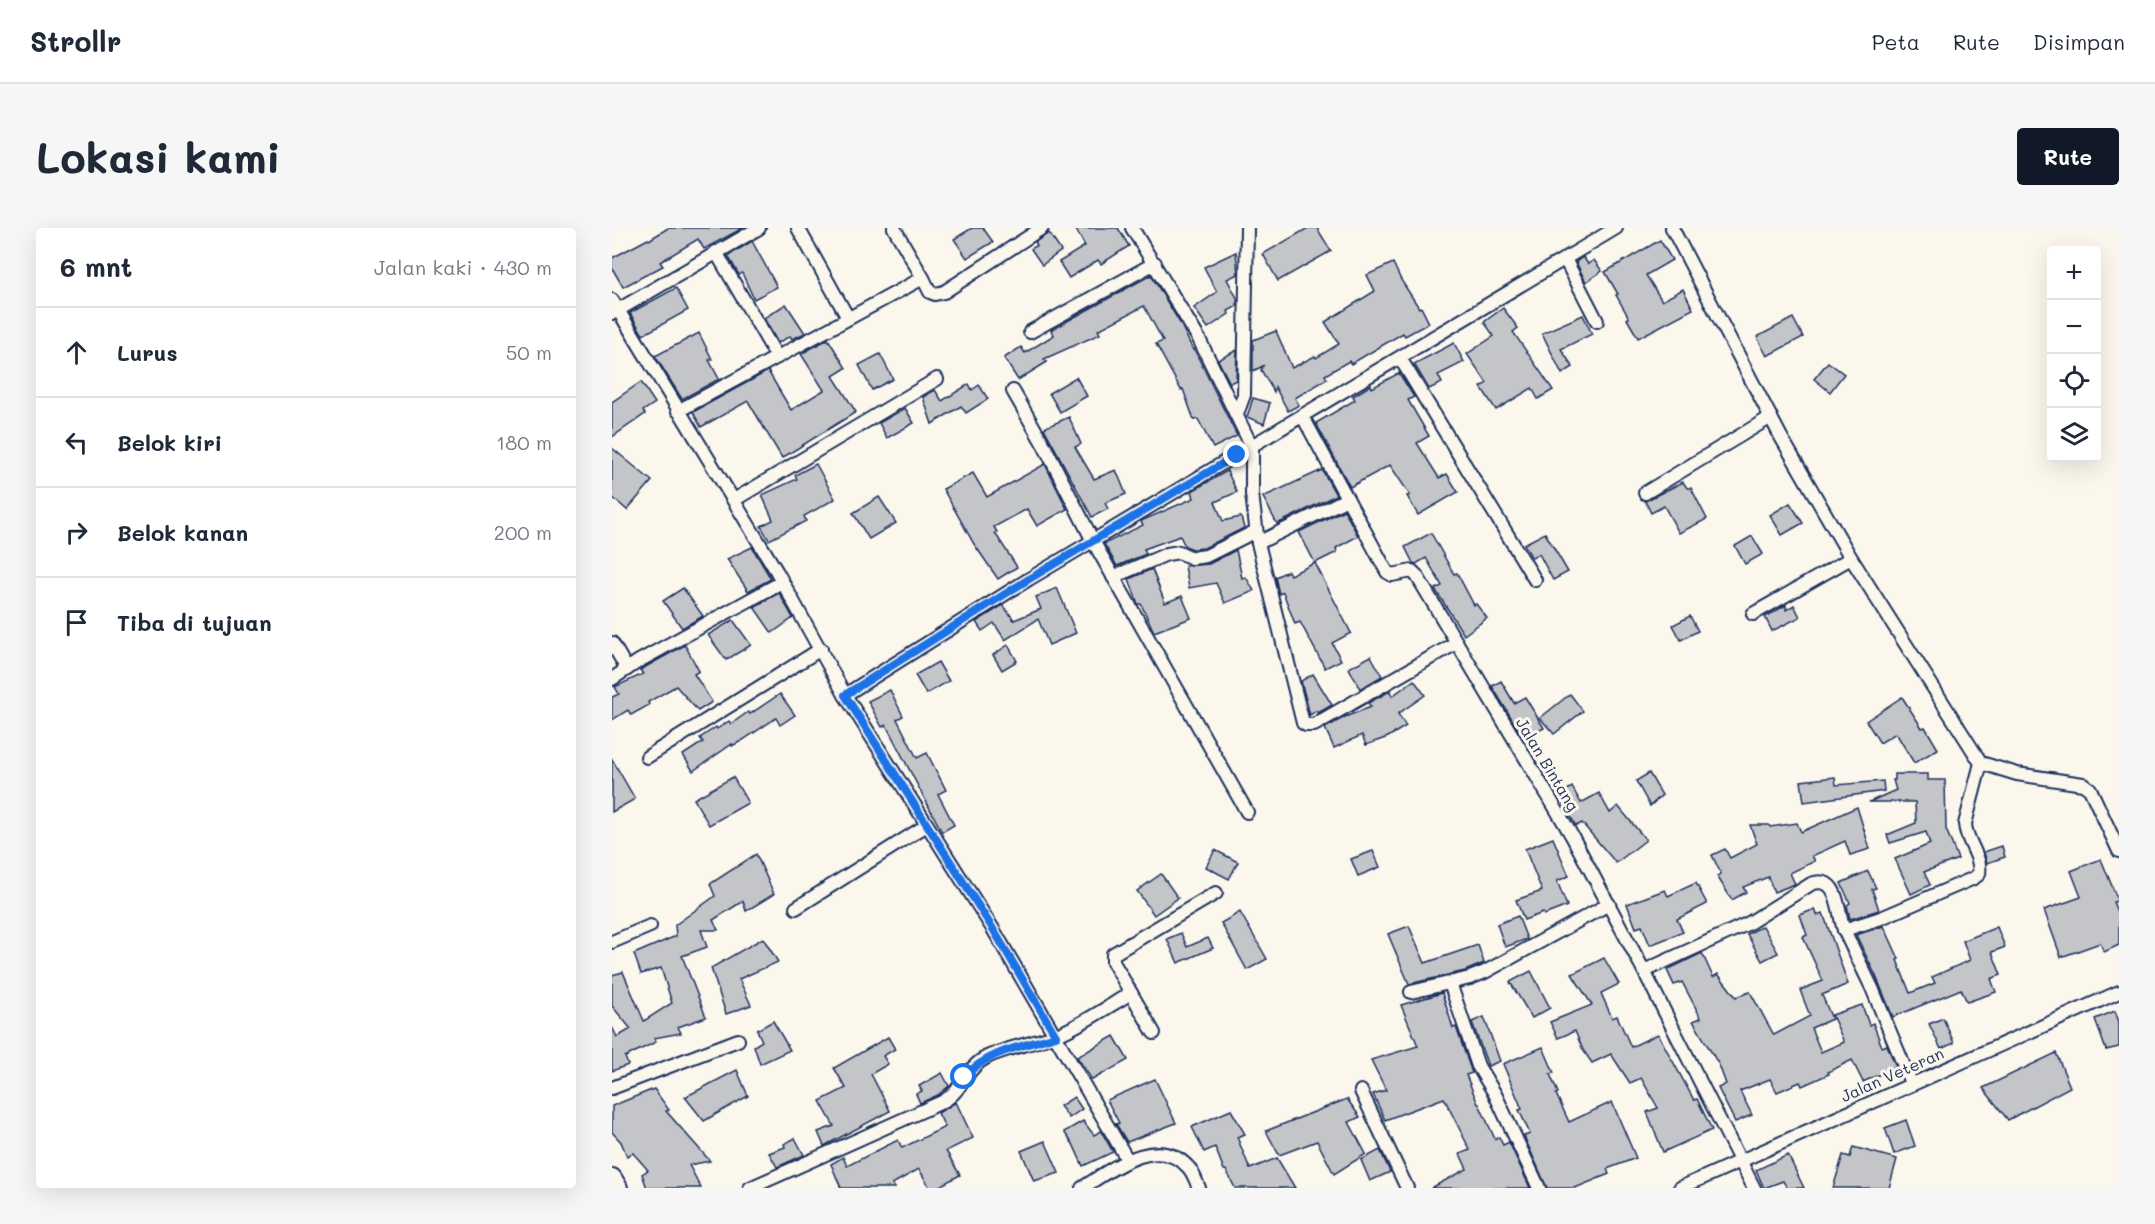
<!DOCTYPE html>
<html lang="id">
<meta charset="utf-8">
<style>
body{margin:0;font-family:Mali,sans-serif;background:#f6f6f7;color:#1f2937}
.controls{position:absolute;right:18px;top:18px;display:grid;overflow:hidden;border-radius:6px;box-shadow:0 6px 24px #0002}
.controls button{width:54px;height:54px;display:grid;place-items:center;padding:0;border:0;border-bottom:2px solid #e0e1e3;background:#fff;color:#1f2937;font:30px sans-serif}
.stop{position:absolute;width:18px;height:18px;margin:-14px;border:4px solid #1a73e8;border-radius:50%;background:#fff}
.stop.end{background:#1a73e8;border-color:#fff;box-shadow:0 2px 6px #0008}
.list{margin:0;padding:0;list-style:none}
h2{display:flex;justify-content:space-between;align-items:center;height:78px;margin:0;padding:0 24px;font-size:26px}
h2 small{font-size:20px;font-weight:400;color:#747a83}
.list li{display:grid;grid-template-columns:39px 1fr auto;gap:18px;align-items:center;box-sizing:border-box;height:90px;padding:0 24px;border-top:2px solid #e0e1e3}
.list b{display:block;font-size:22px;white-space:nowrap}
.list em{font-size:20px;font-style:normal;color:#747a83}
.icon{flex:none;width:33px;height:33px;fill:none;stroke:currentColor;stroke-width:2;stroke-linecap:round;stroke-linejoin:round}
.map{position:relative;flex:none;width:1507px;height:960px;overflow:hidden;border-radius:6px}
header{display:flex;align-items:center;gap:36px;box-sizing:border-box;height:84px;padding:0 30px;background:#fff;border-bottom:2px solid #e0e1e3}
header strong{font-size:28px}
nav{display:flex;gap:33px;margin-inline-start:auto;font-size:21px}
.intro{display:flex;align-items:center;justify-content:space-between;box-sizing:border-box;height:144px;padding:0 36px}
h1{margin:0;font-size:42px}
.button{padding:15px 27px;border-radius:6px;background:#111827;color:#fff;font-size:21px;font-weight:700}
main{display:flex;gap:36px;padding:0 36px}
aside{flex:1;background:#fff;border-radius:6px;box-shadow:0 6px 24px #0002}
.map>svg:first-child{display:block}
</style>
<header>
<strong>Strollr</strong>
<nav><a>Peta</a><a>Rute</a><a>Disimpan</a></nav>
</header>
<div class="intro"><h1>Lokasi kami</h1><a class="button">Rute</a></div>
<main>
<aside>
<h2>6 mnt<small>Jalan kaki · 430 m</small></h2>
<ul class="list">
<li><svg class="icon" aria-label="ahead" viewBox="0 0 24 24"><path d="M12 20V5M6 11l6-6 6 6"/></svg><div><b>Lurus</b></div><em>50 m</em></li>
<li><svg class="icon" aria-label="left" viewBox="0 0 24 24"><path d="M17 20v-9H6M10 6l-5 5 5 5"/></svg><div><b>Belok kiri</b></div><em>180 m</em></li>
<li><svg class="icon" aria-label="right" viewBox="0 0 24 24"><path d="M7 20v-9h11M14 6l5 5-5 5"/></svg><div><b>Belok kanan</b></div><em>200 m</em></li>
<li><svg class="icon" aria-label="arrive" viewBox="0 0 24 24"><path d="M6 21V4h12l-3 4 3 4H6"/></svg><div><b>Tiba di tujuan</b></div></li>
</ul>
</aside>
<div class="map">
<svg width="1507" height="960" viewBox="0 0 1507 960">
<rect width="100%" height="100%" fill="#fbf7ec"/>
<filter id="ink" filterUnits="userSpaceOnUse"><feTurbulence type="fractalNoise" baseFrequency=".0167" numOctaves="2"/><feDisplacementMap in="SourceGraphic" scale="12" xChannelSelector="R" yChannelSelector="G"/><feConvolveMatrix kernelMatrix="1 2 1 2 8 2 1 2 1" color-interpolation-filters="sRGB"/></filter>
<g filter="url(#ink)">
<g fill="#c3c5c9" stroke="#1b2f5e" stroke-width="1.5">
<polygon points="56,0 131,0 92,21 86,11 48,34 51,38 11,59 0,40 0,30 36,11 37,12"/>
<polygon points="360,0 371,0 381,14 355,30 342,11"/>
<polygon points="463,0 506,0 517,18 489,36 486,32 457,50 447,34 473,18"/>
<polygon points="696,0 705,0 719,23 666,53 651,26"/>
<polygon points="437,5 449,23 430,37 419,21 425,17 423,14"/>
<polygon points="1048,12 1060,32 1034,47 1050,73 1071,61 1081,81 1026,110 1015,91 1017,90 1004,67 1006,66 993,44"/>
<polygon points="140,13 165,59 142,71 130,45 127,47 116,28"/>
<polygon points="624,24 626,46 615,51 625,70 625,78 616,83 617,86 596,100 582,80 605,64 592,39"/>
<polygon points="971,29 976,36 982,32 990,43 974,54 964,34"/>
<polygon points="781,35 789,52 807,80 809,79 817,95 793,108 791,105 739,136 737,133 713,147 715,151 683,170 687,177 676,183 663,159 662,164 649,142 651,138 641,143 641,112 664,103 680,140 703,128 704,130 727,116 713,94 763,63 755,47"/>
<polygon points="539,47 568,95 581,122 582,121 625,208 601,220 586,191 582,192 571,161 569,162 544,116 551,113 532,78 486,102 488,106 432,131 435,134 406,152 392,130 409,119 413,125 442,107 439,102"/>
<polygon points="64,60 76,82 31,107 18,85"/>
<polygon points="174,76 193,105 180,111 178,108 166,115 152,90"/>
<polygon points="891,80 906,100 901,104 941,162 926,171 920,160 884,182 869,159 875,155 855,126 882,108 872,94"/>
<polygon points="971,87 980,106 949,121 961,139 950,146 930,105"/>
<polygon points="1181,90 1191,109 1155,128 1145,109"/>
<polygon points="87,105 100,131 97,132 107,151 70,171 43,128"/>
<polygon points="216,111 234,140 221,148 244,184 170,230 136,173 89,199 81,184 156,143 179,182 212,162 189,126"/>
<polygon points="842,115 852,134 826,147 830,155 817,161 802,136"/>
<polygon points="625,122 624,152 618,155 606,132"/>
<polygon points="268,126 281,151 260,162 247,137"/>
<polygon points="1216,134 1232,146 1218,164 1202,151"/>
<polygon points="787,145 802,169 796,172 817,208 805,215 827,250 835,246 846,264 806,287 795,268 798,267 778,237 738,259 704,195 743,172 741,168 759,157 760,160"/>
<polygon points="464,149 475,168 448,184 437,165"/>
<polygon points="29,154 43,175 31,183 33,186 0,209 0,174"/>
<polygon points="357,156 360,162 367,157 376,171 354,185 349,178 320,196 311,169 323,162 330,173"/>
<polygon points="641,170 658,175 652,196 635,189"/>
<polygon points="293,180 302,195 275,210 267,195"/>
<polygon points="457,189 469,216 463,219 482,251 504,242 514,266 493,275 496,281 480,289 432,200"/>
<polygon points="0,220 40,253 15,282 0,269"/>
<polygon points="204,236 223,271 192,288 194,293 157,312 149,298 161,292 150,267 185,251 183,247"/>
<polygon points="433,236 455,281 425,298 415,281 382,299 385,304 383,305 405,339 386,351 362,316 331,261 361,245 375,269"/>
<polygon points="710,242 724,267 665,296 651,269"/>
<polygon points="615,243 625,264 603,274 611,293 629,289 632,300 592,320 581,321 573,318 568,308 532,321 534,326 505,338 492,316 531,297 529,293 582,270 580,263"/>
<polygon points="1071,254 1075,260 1079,260 1095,291 1067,305 1052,278 1039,285 1033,273"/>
<polygon points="267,269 284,295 257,311 241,285"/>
<polygon points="1178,275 1191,295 1170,307 1158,287"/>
<polygon points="732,282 746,308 724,320 725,324 703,335 687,304"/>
<polygon points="819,305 842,346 845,345 862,377 864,376 875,390 852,407 823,361 830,358 814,330 804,336 801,335 793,319"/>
<polygon points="933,305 956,344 941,352 927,326 920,330 912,316"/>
<polygon points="1140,308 1151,326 1133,336 1123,318"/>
<polygon points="140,319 159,351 136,363 115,331"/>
<polygon points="624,322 630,350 634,349 642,363 613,375 604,355 577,360 573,338 597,336"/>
<polygon points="703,335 739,405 720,415 729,432 713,440 688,394 683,396 671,364 667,366 663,349 676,343 678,347"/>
<polygon points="540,341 553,375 570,368 579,390 542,404 529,376 526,376 517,351"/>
<polygon points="71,360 91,388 70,400 51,373"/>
<polygon points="445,360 464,405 437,417 426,391 393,412 382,395 370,403 364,394 391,377 402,392 429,381 424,369"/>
<polygon points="167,365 181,390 160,405 142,379"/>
<polygon points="1174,377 1174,382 1182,377 1188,389 1160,403 1153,389"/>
<polygon points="1078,388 1086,403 1069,412 1061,397"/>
<polygon points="121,392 139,417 114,432 96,407"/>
<polygon points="73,417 87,443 82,446 100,474 86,483 64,458 36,474 37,477 19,487 16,482 0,492 0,469 7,466 3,459 31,446 28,442"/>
<polygon points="396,417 405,433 390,442 381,427"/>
<polygon points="759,428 770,448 748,461 737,440"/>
<polygon points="326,434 337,453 314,466 303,447"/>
<polygon points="701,446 720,477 706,485 704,483 698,487 689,453"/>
<polygon points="802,452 813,467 786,486 794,498 776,509 754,517 750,507 722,520 713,500 733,489 759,479 756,475 778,463 780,468"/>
<polygon points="889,453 902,475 913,469 932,500 912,511 880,458"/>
<polygon points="278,462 291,488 285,491 305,530 315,525 334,562 326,566 342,597 330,604 274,497 270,499 256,473"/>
<polygon points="168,466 183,487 168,497 164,490 131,512 120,518 120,516 81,543 71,527 91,514 88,510 104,499 105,501 117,493 119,496 136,484 138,486"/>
<polygon points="958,466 971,483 942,506 928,490"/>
<polygon points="1290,469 1310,500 1313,499 1326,521 1302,535 1284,505 1268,515 1254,493"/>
<polygon points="0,531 23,571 0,584"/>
<polygon points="1037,545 1050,567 1038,578 1024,553"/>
<polygon points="1283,546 1316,546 1316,552 1333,552 1334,601 1346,631 1312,644 1318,657 1299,666 1283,631 1318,616 1314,604 1278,615 1275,607 1304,595 1303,574 1257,574 1284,562 1281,552 1283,552"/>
<polygon points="121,549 136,575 97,597 82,571"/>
<polygon points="1223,549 1224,557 1271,553 1272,563 1192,574 1189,553"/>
<polygon points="960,559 969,575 987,565 998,585 1006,578 1034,612 1004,635 970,595 964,598 947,567"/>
<polygon points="1245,579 1258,621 1238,627 1233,613 1200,628 1203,633 1178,645 1183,656 1162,664 1156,649 1131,659 1134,664 1120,672 1105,648 1109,646 1100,627 1113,621 1118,630 1145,616 1138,597 1157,597 1158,599 1185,595 1189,604"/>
<polygon points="941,610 957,648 945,653 955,678 932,687 931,685 912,692 904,672 930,663 913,621"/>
<polygon points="1390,618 1393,629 1375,635 1372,624"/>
<polygon points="603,622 626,634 617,651 594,639"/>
<polygon points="761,623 768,639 746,648 739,631"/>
<polygon points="144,626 162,666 134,683 131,673 101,692 106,702 89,702 95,719 70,728 94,789 66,799 69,805 42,810 44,814 13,829 16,837 0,843 0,799 5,809 19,801 0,778 0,747 11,744 32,793 60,775 49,740 29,746 22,726 64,708 63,697 103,668 98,656"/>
<polygon points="1489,631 1506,673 1501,674 1507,688 1507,717 1492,724 1488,715 1449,729 1432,682 1469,669 1459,643"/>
<polygon points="1256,643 1264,660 1260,661 1267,682 1238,691 1235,677 1238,675 1229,655"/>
<polygon points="549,646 566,670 542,687 525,663"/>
<polygon points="1084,655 1095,676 1065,691 1071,704 1038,717 1030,698 1024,700 1015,676 1053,662 1056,668"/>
<polygon points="1203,681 1205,687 1211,685 1236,756 1210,767 1220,791 1199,800 1209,824 1232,814 1220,787 1250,777 1257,797 1261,795 1270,819 1275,817 1284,839 1251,854 1240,832 1216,844 1217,846 1190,858 1188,854 1165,864 1158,851 1128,863 1140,887 1123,894 1106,860 1114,856 1107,837 1081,793 1089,790 1070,754 1062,757 1055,742 1090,725 1101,749 1106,746 1124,769 1138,764 1162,807 1198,788 1188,762 1211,753 1191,709 1195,707 1188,687"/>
<polygon points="628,684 655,731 635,742 609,695"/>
<polygon points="906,688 915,711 893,719 885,696"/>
<polygon points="797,698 813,735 866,717 872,735 853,743 797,756 776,706"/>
<polygon points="1151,698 1166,725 1150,733 1135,706"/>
<polygon points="1272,698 1287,731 1285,732 1298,765 1323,755 1320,749 1358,732 1351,713 1385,699 1393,719 1380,724 1389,747 1379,751 1384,764 1355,774 1349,761 1281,789 1264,748 1244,707"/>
<polygon points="569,705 575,719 596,710 601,720 566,735 555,711"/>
<polygon points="151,710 166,734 127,751 139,777 114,786 99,740"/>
<polygon points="992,730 1007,756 989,765 1000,790 1005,788 1019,819 1046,806 1082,872 1085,871 1100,902 1051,924 1035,884 1046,880 1029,850 1018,855 999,826 980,835 971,822 963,803 946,810 938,794 980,777 960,746"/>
<polygon points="919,743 938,780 920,790 898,754"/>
<polygon points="830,765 841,800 844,799 860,845 854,847 866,876 867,876 883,911 887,909 891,917 897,914 918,960 819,960 855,941 848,926 858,922 832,870 773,892 761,866 774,862 759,832 806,818 789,777"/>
<polygon points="1503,783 1507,794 1507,819 1494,822 1483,791"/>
<polygon points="872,789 888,833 876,838 860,794"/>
<polygon points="1331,790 1342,815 1329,821 1317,796"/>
<polygon points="161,793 178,822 148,836 142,818 150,813 145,802"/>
<polygon points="502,808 516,832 480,852 465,829"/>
<polygon points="276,809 283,821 271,828 276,836 259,846 278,883 212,918 206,904 222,898 208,873 234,860 222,840"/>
<polygon points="931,819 942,845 938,846 946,865 944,866 957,894 1000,874 1024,930 995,941 997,946 963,960 935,960 912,908 918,906 907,882 910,881 891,836"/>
<polygon points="1444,825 1458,859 1396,892 1371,860"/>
<polygon points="125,842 136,868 92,893 73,869"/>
<polygon points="330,845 337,858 326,867 308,875 304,866 310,863 307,858"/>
<polygon points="543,851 564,895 515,914 504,896 507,895 495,872"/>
<polygon points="42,861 57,882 54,883 98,933 77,937 89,960 35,960 30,946 36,942 21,925 15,928 9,914 0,904 0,878"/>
<polygon points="462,869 470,881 457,890 448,878"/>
<polygon points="735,871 748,889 737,894 754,926 722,946 705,913 667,927 654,903"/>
<polygon points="344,874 361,910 334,923 348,947 324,960 318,960 307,941 280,956 283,960 229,960 219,936 231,929 235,938 286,912 290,920 333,899 326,885"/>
<polygon points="619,882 633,906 625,909 638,941 665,930 683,960 623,960 614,942 612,942 603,919 592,924 580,899"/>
<polygon points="1294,892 1303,918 1282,926 1273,900"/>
<polygon points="471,893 482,907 489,903 501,924 471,938 461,916 452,904"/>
<polygon points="183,910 192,927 165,939 157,925 173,919 172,916"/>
<polygon points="433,913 447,945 422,953 409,923"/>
<polygon points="1241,919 1285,931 1277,960 1221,960 1231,927 1238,929"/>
<polygon points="768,922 778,944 758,953 749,932"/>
<polygon points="1176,927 1192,960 1175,960 1171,953 1152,960 1144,942"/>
</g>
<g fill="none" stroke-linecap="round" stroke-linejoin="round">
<defs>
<g id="street">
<polyline points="186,0 236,90"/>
<polyline points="282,0 311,50"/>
<polyline points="520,0 587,111 640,219 640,266 646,315 691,495 694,497 702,497 844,415"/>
<polyline points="1060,0 1169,209 1239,330 1369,535 1405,546 1471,556 1478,561 1507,623"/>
<polyline points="104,24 165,129"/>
<polyline points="953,31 985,93"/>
<polyline points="0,72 165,344 233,467 381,701 515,931"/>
<polyline points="1,85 147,0"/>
<polyline points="418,104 543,35"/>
<polyline points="788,130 923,352"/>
<polyline points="401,163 433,219 481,313 635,584"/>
<polyline points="66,183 311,50 318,64 323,66 332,64 430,0"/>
<polyline points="625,186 632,167 635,0"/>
<polyline points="691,189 775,344 780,347 800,343 805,348 960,608 1032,743 1142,960"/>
<polyline points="1033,265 1159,189"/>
<polyline points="122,272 325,151"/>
<polyline points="646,315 735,271"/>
<polyline points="501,349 555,326 567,324 580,330 594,328 644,303"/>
<polyline points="1141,386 1239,330"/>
<polyline points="0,415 15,441"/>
<polyline points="0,451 27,433 170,354"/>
<polyline points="233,467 417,351 1004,0"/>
<polyline points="35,529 209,421"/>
<polyline points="184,680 315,597"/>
<polyline points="1232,702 1260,760 1299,855"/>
<polyline points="0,714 38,698"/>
<path d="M1032 743 1137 695 1199 656C1227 646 1225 681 1232 702L1269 690 1362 650 1367 646C1370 628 1354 614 1353 596L1369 535"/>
<polyline points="838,755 866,838 883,866 927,960"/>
<polyline points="799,764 858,750 873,744 997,676"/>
<polyline points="519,765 542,805"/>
<polyline points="0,860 126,812"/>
<polyline points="749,863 795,960"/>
<path d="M138 960 330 874C350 864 353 840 375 829 396 819 420 816 442 808 465 800 497 778 519 765L501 734V726L604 665"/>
<path d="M470 960C499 942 545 905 576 939 581 944 584 953 587 960"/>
<polyline points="1068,960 1507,764"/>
</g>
<polyline id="primary" points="0,950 6,960"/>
</defs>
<use href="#street" stroke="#1b2f5e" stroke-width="16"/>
<use href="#primary" stroke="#1b2f5e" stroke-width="22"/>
<use href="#street" stroke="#fbf7ec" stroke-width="12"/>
<use href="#primary" stroke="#fbf7ec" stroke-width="18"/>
</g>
</g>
<g fill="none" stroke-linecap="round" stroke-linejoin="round" filter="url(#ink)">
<path stroke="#1a73e8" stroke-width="8" d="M352 849C376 823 411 818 444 808L381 701 233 467 417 351 625 227"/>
</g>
<g text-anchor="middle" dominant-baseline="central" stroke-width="6" stroke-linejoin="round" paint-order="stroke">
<g font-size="16" fill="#1b2f5e" stroke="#fbf7ec">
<text transform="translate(936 536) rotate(59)">Jalan Bintang</text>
<text transform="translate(1280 846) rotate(-24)">Jalan Veteran</text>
</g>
</g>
</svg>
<div class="controls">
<button>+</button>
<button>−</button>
<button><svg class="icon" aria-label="locate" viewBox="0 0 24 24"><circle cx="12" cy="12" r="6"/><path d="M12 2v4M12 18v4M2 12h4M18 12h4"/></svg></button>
<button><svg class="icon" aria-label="layers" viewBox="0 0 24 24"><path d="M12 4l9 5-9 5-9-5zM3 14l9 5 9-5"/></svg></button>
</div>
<div class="stop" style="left:352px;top:849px"></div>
<div class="stop end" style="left:625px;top:227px"></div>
</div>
</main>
